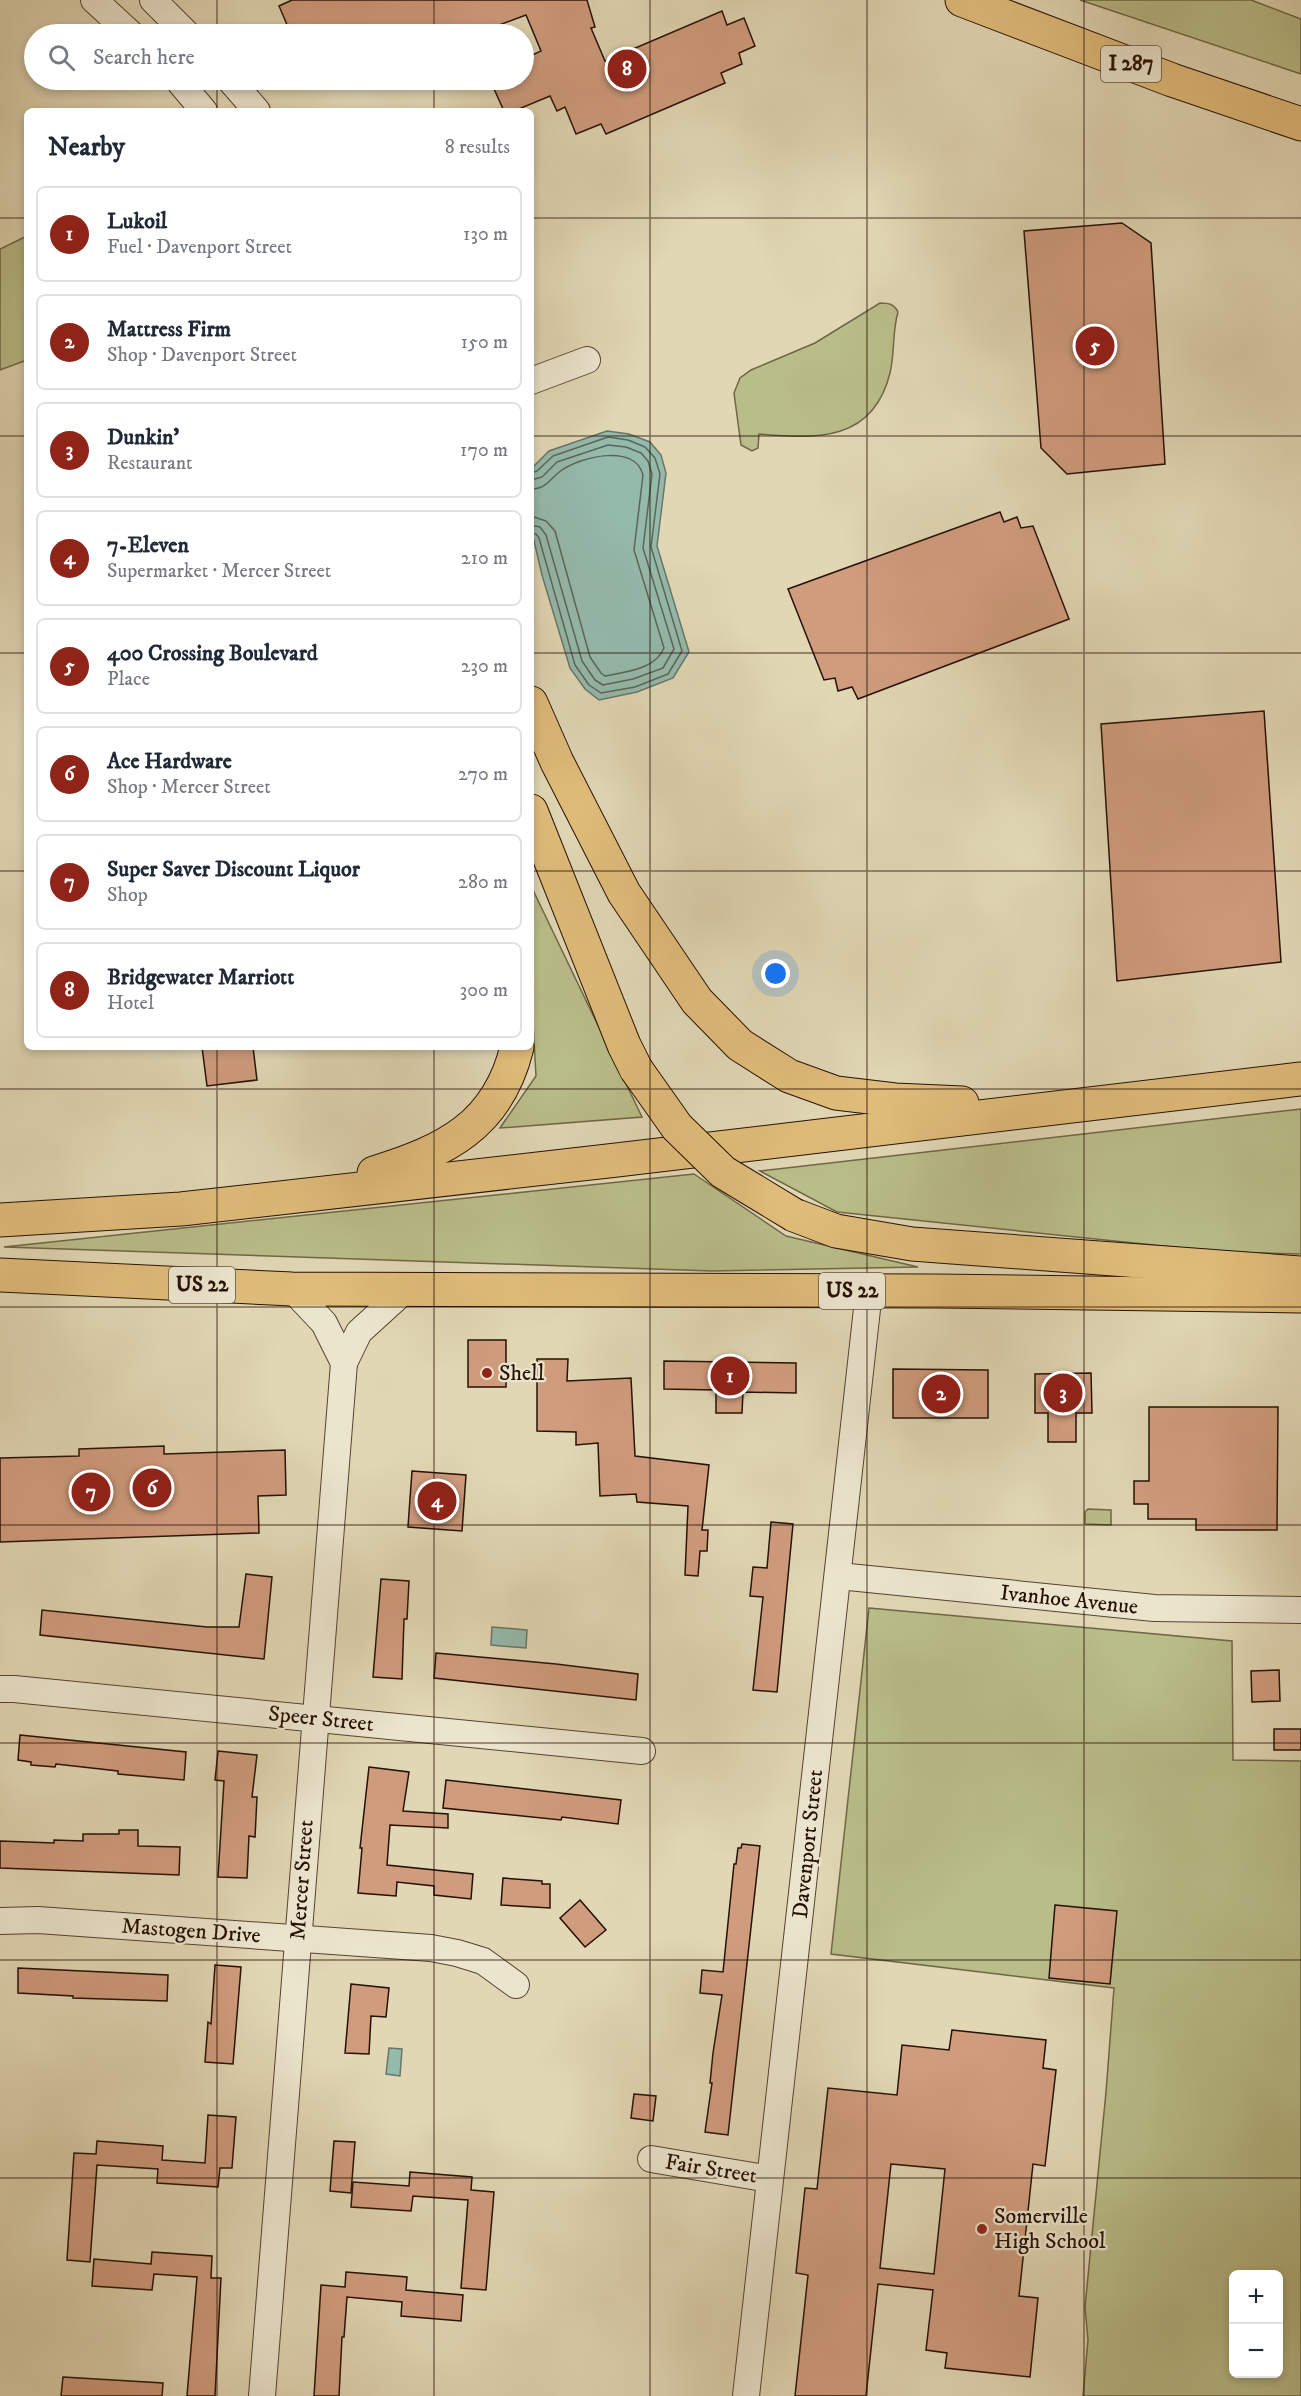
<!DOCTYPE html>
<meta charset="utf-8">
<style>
body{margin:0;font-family:"IM FELL DW Pica",serif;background:#f2f2f3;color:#1f2937}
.controls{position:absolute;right:18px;bottom:18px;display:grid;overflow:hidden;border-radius:9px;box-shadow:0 3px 9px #0003}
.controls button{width:54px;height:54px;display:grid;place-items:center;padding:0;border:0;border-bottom:2px solid #e0e1e3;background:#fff;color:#1f2937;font:30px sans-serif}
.you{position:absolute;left:776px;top:974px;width:21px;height:21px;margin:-15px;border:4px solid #fff;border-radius:50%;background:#1a73e8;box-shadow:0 0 0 9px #1a73e833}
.badge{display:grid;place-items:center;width:39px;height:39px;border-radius:50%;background:#8f2418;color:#fff;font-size:20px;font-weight:700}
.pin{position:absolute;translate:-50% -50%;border:3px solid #fff;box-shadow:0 2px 6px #0006}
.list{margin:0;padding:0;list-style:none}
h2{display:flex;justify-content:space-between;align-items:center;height:78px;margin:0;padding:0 24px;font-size:26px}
h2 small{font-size:20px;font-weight:400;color:#747a83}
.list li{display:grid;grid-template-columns:39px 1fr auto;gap:18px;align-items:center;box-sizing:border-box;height:96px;margin:0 12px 12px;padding:0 12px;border:2px solid #e0e1e3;border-radius:9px}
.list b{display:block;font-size:22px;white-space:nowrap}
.list p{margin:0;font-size:20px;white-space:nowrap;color:#747a83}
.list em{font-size:20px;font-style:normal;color:#747a83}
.icon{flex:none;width:33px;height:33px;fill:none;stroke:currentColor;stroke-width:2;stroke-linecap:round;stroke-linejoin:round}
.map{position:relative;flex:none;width:1301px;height:2396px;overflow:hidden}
.search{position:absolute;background:#fff;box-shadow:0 3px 9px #0003;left:24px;top:24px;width:510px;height:66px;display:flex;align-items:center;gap:15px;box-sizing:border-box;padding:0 21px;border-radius:33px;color:#747a83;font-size:22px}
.panel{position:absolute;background:#fff;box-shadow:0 3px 9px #0003;left:24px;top:108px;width:510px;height:942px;border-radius:9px}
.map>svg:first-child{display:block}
</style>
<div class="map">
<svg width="1301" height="2396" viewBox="0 0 1301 2396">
<rect width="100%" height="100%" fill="#e1d7b4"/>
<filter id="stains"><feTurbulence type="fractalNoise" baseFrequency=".00333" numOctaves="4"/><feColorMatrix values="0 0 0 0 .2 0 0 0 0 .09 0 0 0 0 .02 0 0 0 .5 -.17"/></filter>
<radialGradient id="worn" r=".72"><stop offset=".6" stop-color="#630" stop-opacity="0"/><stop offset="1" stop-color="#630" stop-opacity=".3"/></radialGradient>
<g fill="#b9bd89" stroke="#706646" stroke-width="1.5" fill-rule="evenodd">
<polygon points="1080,0 1251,0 1301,19 1301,74"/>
<polygon points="27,236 27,360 0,370 0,249"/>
<path d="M880 303C889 303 894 304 898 312 892 332 895 353 890 373 873 442 817 439 759 434L758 448 752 451 741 445 734 393 740 378 751 370 815 343Z"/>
<polygon points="531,886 642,1117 500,1128 536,1076 531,989"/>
<polygon points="1301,1109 1301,1254 1221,1252 837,1212 760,1171"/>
<polygon points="694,1174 786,1236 918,1267 712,1271 4,1247"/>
<polygon points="1088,1509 1111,1510 1111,1525 1085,1524 1085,1512"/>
<path d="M869 1608 1232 1641 1233 1760 1301 1761V2396H1083L1088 2340 1085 2307 1106 2092 1114 1988 831 1954ZM1234 2274H1278V2374H1234Z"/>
</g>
<g fill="#94baac" stroke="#687669" stroke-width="1.5">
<polygon points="607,431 629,434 650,442 661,455 666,473 657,546 689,652 673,678 637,692 599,700 585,689 570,668 542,575 531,528 531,469 549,451"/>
<polygon points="492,1627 527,1630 526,1648 491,1645"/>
<polygon points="389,2048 402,2049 400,2076 386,2074"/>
</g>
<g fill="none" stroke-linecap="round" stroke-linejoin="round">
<g stroke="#5d6558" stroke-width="1.5">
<polyline points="531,473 537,471 553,456 608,437 628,440 645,447 655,458 660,474 651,547 682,651 668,674 635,687 601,693 589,685 575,665 539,538 536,534 531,533"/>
<polyline points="531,480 542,477 557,462 608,445 626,447 641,453 648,461 652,474 643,548 674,649 663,668 633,679 603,685 595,680 582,661 546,535 540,527 531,525"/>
<path d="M531 489C547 489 550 478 562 470 581 457 635 443 643 475L634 550 664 648C656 669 626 672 605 676L601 673 590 657 555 531 546 521 531 516"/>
</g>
</g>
<g fill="#d09c7e" stroke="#261004" stroke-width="1.5" fill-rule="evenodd">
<polygon points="292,0 587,0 595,27 591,28 605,61 722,11 727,25 744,18 755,46 739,53 742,64 721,73 725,83 606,134 601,124 576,134 565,107 557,111 550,96 514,111 504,111 490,80 524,80 524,59 541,51 526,15 475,34 291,34 279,6"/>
<polygon points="1122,223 1151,243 1165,464 1067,474 1041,448 1024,231"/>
<polygon points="1000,512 1004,522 1017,517 1021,528 1033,526 1069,619 858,699 852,687 838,691 835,678 824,680 788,589"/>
<polygon points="1264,711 1281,962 1117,981 1101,724"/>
<polygon points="202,1047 253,1047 257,1080 207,1086"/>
<rect x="468" y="1340" width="38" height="47"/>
<polygon points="537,1359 568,1359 567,1381 631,1378 635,1456 709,1465 702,1530 708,1530 707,1551 700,1551 698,1576 685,1575 688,1506 637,1502 636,1494 600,1496 598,1443 576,1445 576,1432 537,1431"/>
<polygon points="664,1361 796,1363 796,1393 743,1392 742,1413 716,1413 716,1390 664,1389"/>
<polygon points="893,1369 988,1370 988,1418 893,1418"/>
<polygon points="1091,1373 1092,1413 1076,1413 1076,1442 1048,1442 1048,1413 1035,1413 1035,1374"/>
<polygon points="1149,1407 1278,1407 1277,1530 1196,1530 1196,1519 1148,1519 1148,1504 1134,1504 1134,1481 1149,1481"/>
<polygon points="164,1446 164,1454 285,1450 286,1495 258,1496 259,1533 0,1542 0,1458 79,1456 79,1449"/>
<polygon points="412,1471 466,1475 462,1531 408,1527"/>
<polygon points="771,1522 793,1524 777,1692 753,1690 763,1597 750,1596 753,1567 767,1568"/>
<polygon points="246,1574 272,1577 264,1659 40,1635 42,1610 207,1627 239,1627"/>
<polygon points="381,1579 409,1581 407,1619 404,1619 402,1679 373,1677"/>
<polygon points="436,1653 556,1664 638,1674 636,1700 434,1678"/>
<polygon points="1279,1670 1280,1701 1252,1702 1251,1671"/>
<rect x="1274" y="1729" width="27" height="21"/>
<polygon points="20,1735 186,1752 184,1780 118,1774 118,1771 56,1764 55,1767 31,1765 31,1762 18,1760"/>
<polygon points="218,1751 257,1755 252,1797 257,1797 255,1837 249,1836 247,1878 218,1877 224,1781 215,1780"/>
<polygon points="369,1767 409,1772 403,1811 448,1814 448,1828 390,1825 387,1865 473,1874 471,1899 434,1895 434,1886 397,1882 396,1896 358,1893 362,1848 360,1848"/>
<polygon points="446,1780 621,1800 618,1824 562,1817 561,1820 443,1808"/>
<polygon points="119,1830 138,1830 138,1846 180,1847 179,1875 0,1868 0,1841 54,1843 54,1840 83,1841 83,1834 119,1834"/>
<polygon points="742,1844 760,1846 728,2135 705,2132 712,2083 710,2083 713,2053 722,1995 700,1993 702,1970 723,1972 734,1864 736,1864 738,1848 741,1848"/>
<polygon points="503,1878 542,1881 542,1884 550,1884 550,1908 501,1905"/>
<polygon points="580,1900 606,1930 585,1947 560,1918"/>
<polygon points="1055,1905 1117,1911 1110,1984 1049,1978"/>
<polygon points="215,1965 241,1967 233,2064 205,2062 208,2022 211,2024"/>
<polygon points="18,1968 168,1975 167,2001 73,1998 73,1996 18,1993"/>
<polygon points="351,1984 389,1988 386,2017 371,2016 369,2054 345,2053"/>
<path d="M952 2030 1046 2040 1043 2068 1056 2070 1045 2166 1033 2164 1019 2296 1038 2298 1030 2377 945 2368 947 2353 926 2350 933 2290 878 2284 866 2396H795L808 2275 796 2273 805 2188 817 2189 828 2088 897 2095 902 2045 949 2050ZM891 2164 945 2169 934 2274 880 2268Z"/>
<polygon points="634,2094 656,2096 653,2121 631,2118"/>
<polygon points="208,2115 236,2117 232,2168 220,2168 218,2187 157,2183 158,2169 97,2165 90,2262 67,2260 74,2153 96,2154 97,2141 163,2146 162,2160 205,2163"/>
<polygon points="334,2141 355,2142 351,2193 330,2191"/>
<polygon points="410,2172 472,2177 471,2190 494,2192 486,2290 461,2288 468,2200 413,2196 411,2211 351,2207 353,2182 409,2186"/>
<polygon points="152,2252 212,2256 211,2278 221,2278 215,2396 187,2396 197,2277 154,2274 152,2290 92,2286 94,2259 151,2264"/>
<polygon points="346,2272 407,2277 406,2290 463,2295 461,2321 401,2316 402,2302 347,2297 344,2337 342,2337 339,2396 314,2396 321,2285 345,2287"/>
<polygon points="63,2377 163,2383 162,2396 61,2396"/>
</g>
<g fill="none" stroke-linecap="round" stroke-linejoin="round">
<defs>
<g id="minor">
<polyline points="94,0 131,34"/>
<polyline points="153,0 187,34"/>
<polyline points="178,80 204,111"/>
<polyline points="230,80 257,111"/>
<polyline points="531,381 587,360"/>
<polyline points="292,1289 324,1323 344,1363"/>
<polyline points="839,1576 1154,1608 1301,1610"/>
<polyline points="0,1689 14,1689 642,1751"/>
<polyline points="0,1921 38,1920 431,1948 457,1953 483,1961 516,1985"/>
<polyline points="651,2159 770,2179"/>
<polyline points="262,2396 344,1363 359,1332 404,1291"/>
<polyline points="746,2396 869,1291"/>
</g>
<g id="highway">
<polyline points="962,0 1172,80 1301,124"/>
<polyline points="531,703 557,762 624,893 697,1001 740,1045 789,1076 836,1093 895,1100 962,1103"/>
<polyline points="531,811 624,1045 636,1069"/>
<path d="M374 1173C445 1151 498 1126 517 1047"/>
<polyline points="794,1215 836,1231 912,1244 1301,1273"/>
<polyline points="0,1220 181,1209 608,1161 1301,1079"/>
<polyline points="0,1275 292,1289 936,1291 1301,1296"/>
</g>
</defs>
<use href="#minor" stroke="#554230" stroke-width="28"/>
<use href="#highway" stroke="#261004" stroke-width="35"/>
<use href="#minor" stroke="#ece5ce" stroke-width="26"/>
<use href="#highway" stroke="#e0bc7a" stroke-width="33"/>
<defs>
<polyline id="highway-bridge" points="636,1069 677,1127 723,1172 794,1215"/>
</defs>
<use href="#highway-bridge" stroke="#261004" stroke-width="35" stroke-linecap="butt"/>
<use href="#highway-bridge" stroke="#e0bc7a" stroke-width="33"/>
</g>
<path fill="none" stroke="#261004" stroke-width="1.5" stroke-opacity="0.55" d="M217 0V34M434 0V34M650 0V2396M867 0V2396M1084 0V2396M217 80V111M434 80V111M0 218H27M531 218H1301M0 436H27M531 436H1301M0 653H27M531 653H1301M0 871H27M531 871H1301M217 1047V2396M434 1047V2396M0 1089H1301M0 1307H1301M0 1525H1301M0 1743H1301M0 1960H1301M0 2178H1301"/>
<g fill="#8f2418" stroke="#ece5ce" stroke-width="2">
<circle cx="487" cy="1373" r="6"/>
<circle cx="982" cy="2229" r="6"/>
</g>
<g text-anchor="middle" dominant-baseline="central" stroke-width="4.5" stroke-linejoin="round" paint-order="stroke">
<g fill="#ece5ce" stroke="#615041" stroke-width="1.5">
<rect x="1101" y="46" width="60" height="36" rx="4.5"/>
<rect x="169" y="1267" width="66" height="36" rx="4.5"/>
<rect x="819" y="1273" width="66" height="36" rx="4.5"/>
</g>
<g font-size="21" font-weight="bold" fill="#261004">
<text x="1131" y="64">I 287</text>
<text x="202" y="1285">US 22</text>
<text x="852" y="1291">US 22</text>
</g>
<g font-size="22" fill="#261004" stroke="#ece5ce" text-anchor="start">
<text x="499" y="1373">Shell</text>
<text x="994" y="2216">Somerville<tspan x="994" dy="25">High School</tspan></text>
</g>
<g font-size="22" fill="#261004" stroke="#ece5ce">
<text transform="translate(1069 1600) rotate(6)">Ivanhoe Avenue</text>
<text transform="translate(321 1719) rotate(6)">Speer Street</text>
<text transform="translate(808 1844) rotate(-84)">Davenport Street</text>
<text transform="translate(302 1880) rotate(-86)">Mercer Street</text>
<text transform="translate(191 1931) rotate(4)">Mastogen Drive</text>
<text transform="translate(711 2169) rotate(9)">Fair Street</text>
</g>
</g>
<rect width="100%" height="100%" filter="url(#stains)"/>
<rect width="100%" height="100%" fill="url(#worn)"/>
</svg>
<div class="controls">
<button>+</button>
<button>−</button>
</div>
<div class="you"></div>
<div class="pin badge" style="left:730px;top:1376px">1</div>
<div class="pin badge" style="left:941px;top:1394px">2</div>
<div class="pin badge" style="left:1063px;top:1393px">3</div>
<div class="pin badge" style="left:437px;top:1501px">4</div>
<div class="pin badge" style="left:1095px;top:346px">5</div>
<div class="pin badge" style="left:152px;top:1488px">6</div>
<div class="pin badge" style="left:91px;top:1492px">7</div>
<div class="pin badge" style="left:627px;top:69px">8</div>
<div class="search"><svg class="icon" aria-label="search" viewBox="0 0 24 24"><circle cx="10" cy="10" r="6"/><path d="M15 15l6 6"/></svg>Search here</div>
<section class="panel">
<h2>Nearby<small>8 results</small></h2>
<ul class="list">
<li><span class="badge">1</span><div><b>Lukoil</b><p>Fuel · Davenport Street</p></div><em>130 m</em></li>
<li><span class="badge">2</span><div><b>Mattress Firm</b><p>Shop · Davenport Street</p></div><em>150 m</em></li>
<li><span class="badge">3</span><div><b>Dunkin'</b><p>Restaurant</p></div><em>170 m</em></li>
<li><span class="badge">4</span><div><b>7-Eleven</b><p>Supermarket · Mercer Street</p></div><em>210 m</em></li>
<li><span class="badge">5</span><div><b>400 Crossing Boulevard</b><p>Place</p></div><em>230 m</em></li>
<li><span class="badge">6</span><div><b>Ace Hardware</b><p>Shop · Mercer Street</p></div><em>270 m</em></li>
<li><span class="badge">7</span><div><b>Super Saver Discount Liquor</b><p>Shop</p></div><em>280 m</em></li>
<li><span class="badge">8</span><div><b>Bridgewater Marriott</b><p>Hotel</p></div><em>300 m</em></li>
</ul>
</section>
</div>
